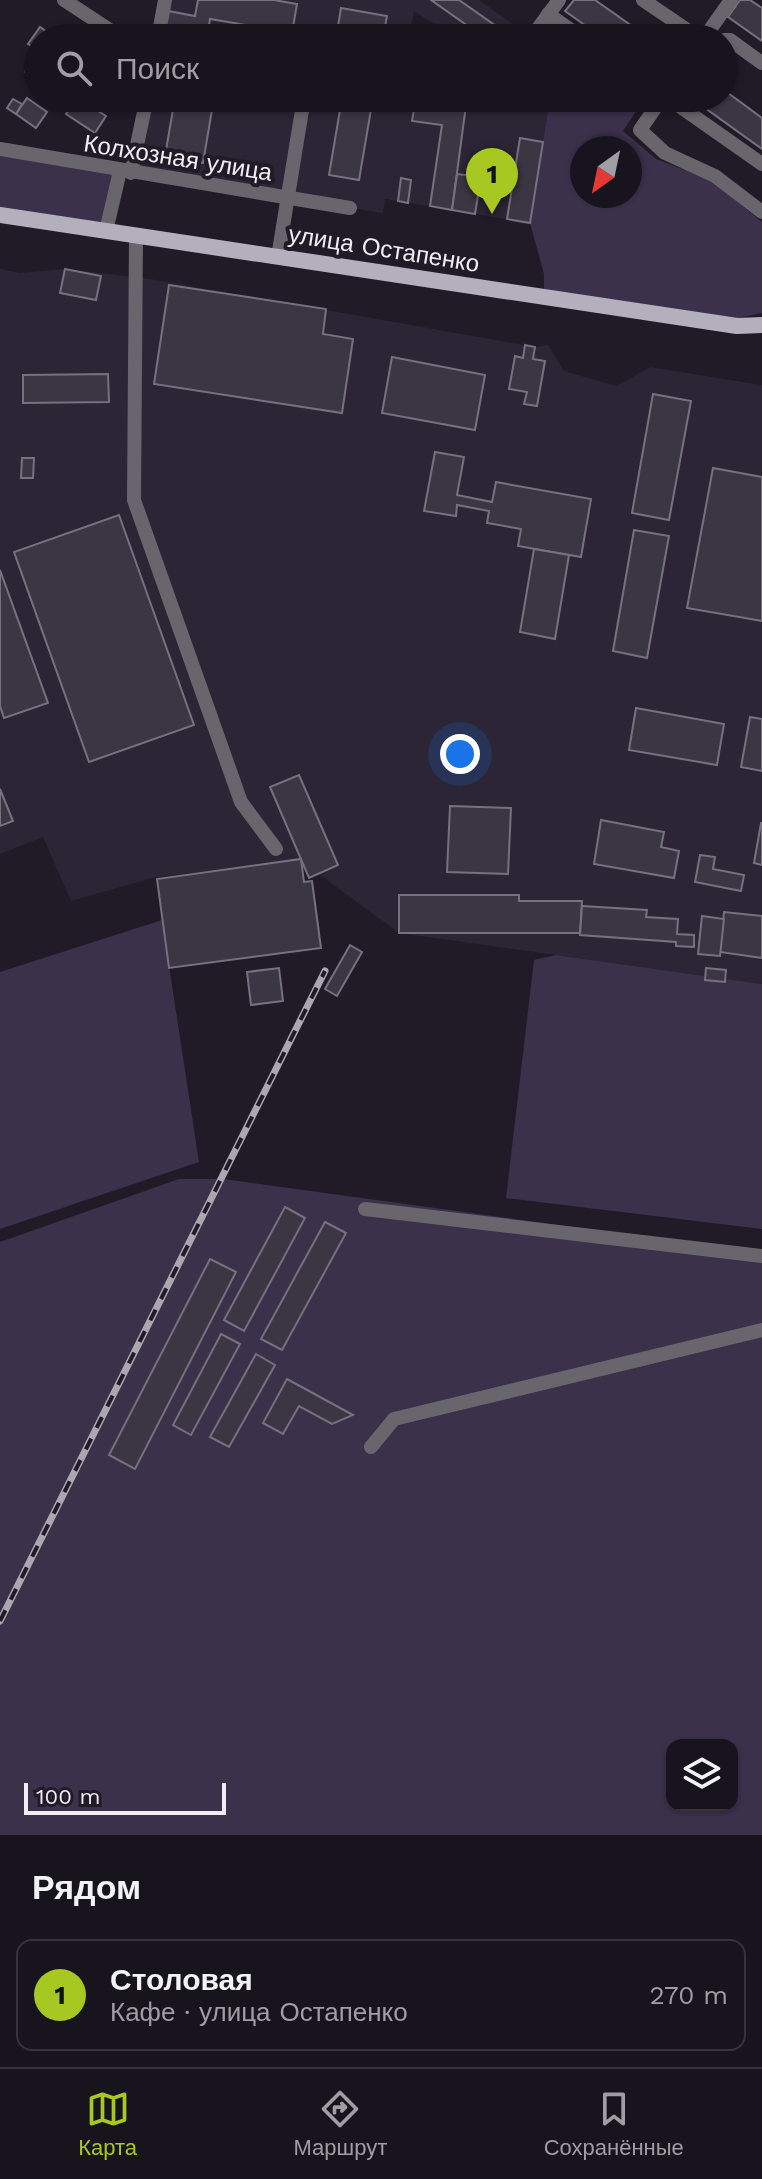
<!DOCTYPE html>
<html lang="ru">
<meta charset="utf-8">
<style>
body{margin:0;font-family:"Work Sans",sans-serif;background:#211d26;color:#f1f3f6}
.controls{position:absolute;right:24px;bottom:24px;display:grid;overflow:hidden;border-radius:16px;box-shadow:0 2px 6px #0004}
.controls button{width:72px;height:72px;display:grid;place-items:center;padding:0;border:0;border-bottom:2px solid #36333b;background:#18141d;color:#f1f3f6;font:40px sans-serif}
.compass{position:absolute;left:570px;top:136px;width:72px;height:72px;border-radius:50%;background:#18141d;box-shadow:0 2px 6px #0004;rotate:213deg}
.scale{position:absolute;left:24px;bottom:20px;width:202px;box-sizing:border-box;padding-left:8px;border:4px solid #f0edf5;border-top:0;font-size:22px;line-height:28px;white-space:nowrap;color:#f0edf5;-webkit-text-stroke:6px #201b27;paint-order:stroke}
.you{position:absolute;left:460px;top:754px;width:28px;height:28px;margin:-20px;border:6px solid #fff;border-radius:50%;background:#1a73e8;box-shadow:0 0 0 12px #1a73e833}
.badge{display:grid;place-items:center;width:52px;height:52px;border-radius:50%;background:#a6c821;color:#111;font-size:26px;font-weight:700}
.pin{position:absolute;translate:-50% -66px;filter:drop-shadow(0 2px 4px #0008)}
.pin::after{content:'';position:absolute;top:42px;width:28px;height:24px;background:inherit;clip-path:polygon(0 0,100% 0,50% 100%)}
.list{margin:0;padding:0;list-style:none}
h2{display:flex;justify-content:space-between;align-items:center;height:104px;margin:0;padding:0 32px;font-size:34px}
h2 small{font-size:26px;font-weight:400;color:#9f9ea4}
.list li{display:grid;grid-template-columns:52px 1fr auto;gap:24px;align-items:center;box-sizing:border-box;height:112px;margin:0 16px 16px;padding:0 16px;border:2px solid #36333b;border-radius:16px}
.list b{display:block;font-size:30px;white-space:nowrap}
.list p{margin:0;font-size:26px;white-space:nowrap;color:#9f9ea4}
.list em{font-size:26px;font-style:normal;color:#9f9ea4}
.icon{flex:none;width:44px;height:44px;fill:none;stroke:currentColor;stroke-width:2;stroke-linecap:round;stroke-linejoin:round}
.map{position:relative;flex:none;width:762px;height:1835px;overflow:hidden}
.search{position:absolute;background:#18141d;box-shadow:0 2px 6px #0004;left:24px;right:24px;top:24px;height:88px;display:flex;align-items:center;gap:20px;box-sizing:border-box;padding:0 28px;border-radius:44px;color:#9f9ea4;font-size:30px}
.sheet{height:232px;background:#18141d}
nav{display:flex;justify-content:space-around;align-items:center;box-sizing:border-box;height:112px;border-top:2px solid #36333b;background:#18141d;font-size:22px;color:#9f9ea4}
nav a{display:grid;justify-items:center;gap:4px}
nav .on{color:#a6c821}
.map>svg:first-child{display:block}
</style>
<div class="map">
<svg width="762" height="1835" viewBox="0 0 762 1835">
<rect width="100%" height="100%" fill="#201b27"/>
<g fill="#2b2535">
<polygon points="165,0 479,0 520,29 513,38 455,38 414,11 409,38 158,38"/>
<polygon points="147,98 550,98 530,223 385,199 383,213 131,173"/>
<polygon points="0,269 20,273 65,269 150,279 535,347 548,345 564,371 617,386 650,367 762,385 762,984 399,933 298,859 152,878 71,901 43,837 0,854"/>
</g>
<g fill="#3b314b" fill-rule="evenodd">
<path d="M550 98H645L623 131 656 159 711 180 762 222V313L733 319 544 290V274L530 223ZM582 148H630V196H582Z"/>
<polygon points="0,149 120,171 106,231 0,215"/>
<polygon points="162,920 199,1162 0,1229 0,972"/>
<polygon points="556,955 762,984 762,1229 506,1198 534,960"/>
<path d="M179 1179H224L762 1253V1835H0V1242ZM672 1745H732V1805H672Z"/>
</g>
<g fill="#3b3643" stroke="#76717f" stroke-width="2">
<polygon points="198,0 274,0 297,4 292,33 210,19 207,38 163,38 168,11 195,16"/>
<polygon points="431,0 459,0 506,33 502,38 485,38"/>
<polygon points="574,0 595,0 649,38 603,38 565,11"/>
<polygon points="740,0 750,0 762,8 762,41 728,17"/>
<polygon points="341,8 387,16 383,38 336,38"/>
<polygon points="40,27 56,38 38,38 38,50 28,44"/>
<polygon points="33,60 38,64 36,79 25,72"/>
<polygon points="724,90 762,118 762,149 691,98 724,98"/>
<polygon points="27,98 47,112 36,128 16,114"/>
<polygon points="57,98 65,98 59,107 53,103"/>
<polygon points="78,98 106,116 95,133 66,114"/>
<polygon points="175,98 214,98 203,163 165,156"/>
<polygon points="342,98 373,98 359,180 329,175"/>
<polygon points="416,98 467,98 452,210 430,206 442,125 412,121"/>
<polygon points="13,99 22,104 16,114 7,108"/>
<polygon points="520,138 543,142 530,223 507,219"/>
<polygon points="457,174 481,177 475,214 452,210"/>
<polygon points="401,178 411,180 408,203 398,201"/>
<polygon points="65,269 101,276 96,300 60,293"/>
<polygon points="169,285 326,309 323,334 353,339 342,413 154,384"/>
<polygon points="525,345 535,347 533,359 545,361 537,406 524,404 527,392 509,389 515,356 523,358"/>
<polygon points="392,357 485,375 475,430 382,413"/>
<polygon points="108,374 109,402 23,403 23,375"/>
<polygon points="653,394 691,401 669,520 632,513"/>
<polygon points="435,452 464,457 457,495 492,502 496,482 591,499 581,557 518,546 521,529 487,523 489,511 457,505 456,516 424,511"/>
<polygon points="22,458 34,458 33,478 21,478"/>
<polygon points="713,468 762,477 762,621 687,608"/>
<polygon points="119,515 194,725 89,762 14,552"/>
<polygon points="634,530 669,536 647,658 613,651"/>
<polygon points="534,549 569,555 555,639 520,632"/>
<polygon points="0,570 48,703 4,718 0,706"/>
<polygon points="636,708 724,724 717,765 629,750"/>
<polygon points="750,717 762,719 762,771 741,767"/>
<polygon points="299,775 338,865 309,878 270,787"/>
<polygon points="0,789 13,821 0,826"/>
<polygon points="450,806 511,808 508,874 447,872"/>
<polygon points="601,820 664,832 661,847 679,851 674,878 594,864"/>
<polygon points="761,823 762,823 762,865 754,863"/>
<polygon points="700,855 715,857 713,869 744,875 741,891 695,882"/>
<polygon points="301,859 304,882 312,881 321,948 169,968 157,879"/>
<polygon points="399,895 519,895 519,901 582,901 580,933 399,933"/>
<polygon points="582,906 647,910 646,917 678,919 677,934 694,935 694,947 676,946 676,942 580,935"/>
<polygon points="724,912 762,916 762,958 720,952"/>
<polygon points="702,916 724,919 720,956 698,954"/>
<polygon points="350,945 362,952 337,996 325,989"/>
<polygon points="279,968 283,1001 251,1005 247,972"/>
<polygon points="706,968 726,970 725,982 705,980"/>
<polygon points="285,1207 305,1218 244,1331 224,1320"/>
<polygon points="325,1222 346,1233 282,1350 261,1339"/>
<polygon points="210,1259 236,1272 135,1469 109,1455"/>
<polygon points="221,1334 240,1344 191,1435 173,1425"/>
<polygon points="256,1354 275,1365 229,1447 210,1437"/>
<polygon points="287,1379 353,1415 332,1424 299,1406 283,1434 263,1423"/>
</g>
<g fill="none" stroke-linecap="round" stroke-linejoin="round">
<g stroke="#68666c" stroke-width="14">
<polyline points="64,0 122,38"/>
<polyline points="643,0 699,38"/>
<polyline points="548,14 582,38"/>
<polyline points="158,38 165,0"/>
<polyline points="531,38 559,0"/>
<polyline points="704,38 731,0"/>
<polyline points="724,40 730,40 762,63"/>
<polyline points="662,98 640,130 665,153 715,176 762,212"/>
<polyline points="668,98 762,164"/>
<polyline points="0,149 350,208"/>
<polyline points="131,173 147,98"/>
<polyline points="106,231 120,171"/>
<polyline points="136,235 134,500 241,802 276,849"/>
<polyline points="278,257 304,98"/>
<polyline points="365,1209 762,1256"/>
<polyline points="371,1447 394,1419 762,1330"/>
</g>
<polyline stroke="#b3afbc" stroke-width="16" points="0,215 737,326 762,325"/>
<defs>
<polyline id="rail" points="0,1621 325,971"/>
</defs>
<use href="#rail" stroke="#aba7b1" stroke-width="7"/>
<use href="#rail" stroke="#201b27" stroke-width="4" stroke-dasharray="12" stroke-linecap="butt"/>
</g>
<g text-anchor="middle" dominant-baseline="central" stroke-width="8" stroke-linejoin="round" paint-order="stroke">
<g font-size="24" fill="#f0edf5" stroke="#201b27">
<text transform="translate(178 158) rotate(9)">Колхозная улица</text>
<text transform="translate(384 249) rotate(9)">улица Остапенко</text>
</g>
</g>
</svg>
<div class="controls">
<button><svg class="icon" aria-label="layers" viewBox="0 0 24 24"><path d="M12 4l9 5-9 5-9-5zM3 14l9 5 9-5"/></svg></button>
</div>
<svg class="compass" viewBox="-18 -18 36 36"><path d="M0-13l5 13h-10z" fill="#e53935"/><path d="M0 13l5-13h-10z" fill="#9f9ea4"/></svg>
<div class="scale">100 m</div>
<div class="you"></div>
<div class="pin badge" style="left:492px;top:214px">1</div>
<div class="search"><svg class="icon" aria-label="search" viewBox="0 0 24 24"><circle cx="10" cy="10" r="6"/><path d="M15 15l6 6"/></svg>Поиск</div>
</div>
<section class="sheet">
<h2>Рядом<small></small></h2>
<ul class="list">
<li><span class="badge">1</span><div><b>Столовая</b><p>Кафе · улица Остапенко</p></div><em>270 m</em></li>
</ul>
</section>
<nav>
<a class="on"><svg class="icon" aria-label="map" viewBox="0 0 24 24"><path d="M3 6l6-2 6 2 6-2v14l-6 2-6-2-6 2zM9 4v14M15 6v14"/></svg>Карта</a>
<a><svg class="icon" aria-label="directions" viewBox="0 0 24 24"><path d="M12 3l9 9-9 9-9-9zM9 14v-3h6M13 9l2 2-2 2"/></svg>Маршрут</a>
<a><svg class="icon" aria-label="saved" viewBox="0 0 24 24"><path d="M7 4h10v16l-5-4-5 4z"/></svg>Сохранённые</a>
</nav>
